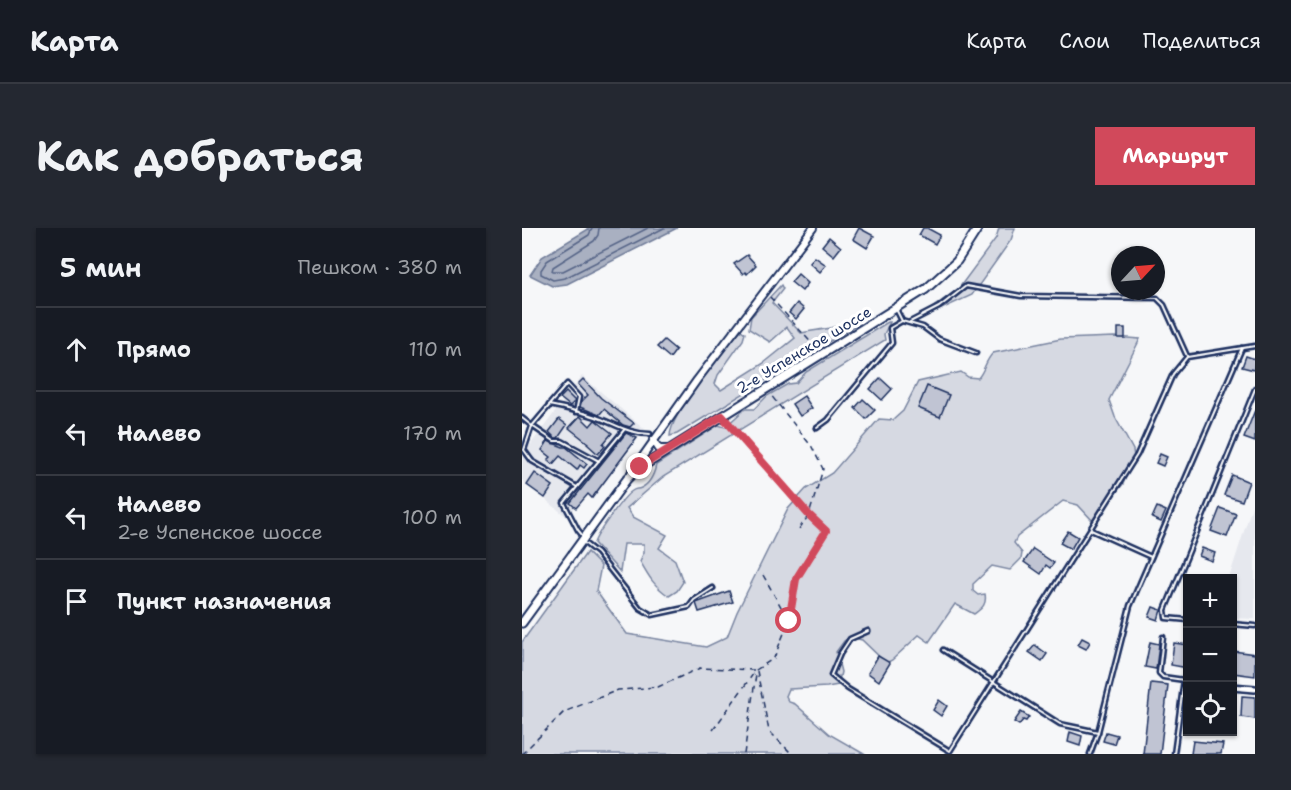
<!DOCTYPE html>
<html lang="ru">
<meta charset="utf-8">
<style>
body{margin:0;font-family:"Shantell Sans",sans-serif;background:#242831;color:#f1f3f6}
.controls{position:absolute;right:18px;bottom:18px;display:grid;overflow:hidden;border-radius:0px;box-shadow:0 2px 4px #0004}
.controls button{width:54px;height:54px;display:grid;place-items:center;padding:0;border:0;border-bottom:2px solid #363941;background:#171b24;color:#f1f3f6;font:30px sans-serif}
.compass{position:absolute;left:589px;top:18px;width:54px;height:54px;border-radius:50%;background:#171b24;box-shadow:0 2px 4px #0004;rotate:64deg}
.stop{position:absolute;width:18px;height:18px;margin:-14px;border:4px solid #d1495b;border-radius:50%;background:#fff}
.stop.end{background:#d1495b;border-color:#fff;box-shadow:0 2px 6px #0008}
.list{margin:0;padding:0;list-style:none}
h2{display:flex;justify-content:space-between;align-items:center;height:78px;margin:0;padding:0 24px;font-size:26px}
h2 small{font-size:20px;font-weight:400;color:#9ea1a6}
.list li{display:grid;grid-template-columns:39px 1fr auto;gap:18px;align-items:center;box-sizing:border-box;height:84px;padding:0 24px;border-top:2px solid #363941}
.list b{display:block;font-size:22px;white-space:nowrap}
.list p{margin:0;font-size:20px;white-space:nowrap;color:#9ea1a6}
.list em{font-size:20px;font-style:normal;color:#9ea1a6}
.icon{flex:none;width:33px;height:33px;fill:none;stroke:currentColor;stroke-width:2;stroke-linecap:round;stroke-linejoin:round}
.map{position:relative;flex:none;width:733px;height:526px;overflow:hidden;border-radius:0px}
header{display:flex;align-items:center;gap:36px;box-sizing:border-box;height:84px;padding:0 30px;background:#171b24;border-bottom:2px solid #363941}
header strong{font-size:28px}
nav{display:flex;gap:33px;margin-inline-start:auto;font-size:21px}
.intro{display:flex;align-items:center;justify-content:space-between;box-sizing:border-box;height:144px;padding:0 36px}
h1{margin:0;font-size:42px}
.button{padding:15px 27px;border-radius:0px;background:#d1495b;color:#fff;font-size:21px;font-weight:700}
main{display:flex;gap:36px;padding:0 36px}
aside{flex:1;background:#171b24;border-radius:0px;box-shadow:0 2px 4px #0004}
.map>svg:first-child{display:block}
</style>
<header>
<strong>Карта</strong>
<nav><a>Карта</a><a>Слои</a><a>Поделиться</a></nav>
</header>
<div class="intro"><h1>Как добраться</h1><a class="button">Маршрут</a></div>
<main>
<aside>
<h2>5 мин<small>Пешком · 380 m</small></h2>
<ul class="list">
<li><svg class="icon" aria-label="ahead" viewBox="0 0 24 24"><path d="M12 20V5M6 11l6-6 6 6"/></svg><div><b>Прямо</b></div><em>110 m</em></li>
<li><svg class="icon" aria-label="left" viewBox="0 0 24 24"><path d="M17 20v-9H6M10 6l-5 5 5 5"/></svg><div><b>Налево</b></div><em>170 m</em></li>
<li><svg class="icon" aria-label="left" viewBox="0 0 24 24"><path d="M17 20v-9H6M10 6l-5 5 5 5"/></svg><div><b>Налево</b><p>2-е Успенское шоссе</p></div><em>100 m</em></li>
<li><svg class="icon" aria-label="arrive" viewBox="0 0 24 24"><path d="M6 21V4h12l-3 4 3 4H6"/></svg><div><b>Пункт назначения</b></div></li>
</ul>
</aside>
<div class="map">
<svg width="733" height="526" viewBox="0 0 733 526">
<rect width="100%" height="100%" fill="#f6f7f9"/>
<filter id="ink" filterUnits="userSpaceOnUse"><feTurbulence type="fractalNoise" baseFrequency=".0167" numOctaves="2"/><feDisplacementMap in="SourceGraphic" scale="12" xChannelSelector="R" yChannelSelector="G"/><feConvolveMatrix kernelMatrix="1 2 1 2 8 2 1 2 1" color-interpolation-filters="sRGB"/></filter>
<g filter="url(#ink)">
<g fill="#e6e8ee">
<polygon points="60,148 123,201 76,263 65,255 46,290 0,252 0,228"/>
<polygon points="733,269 733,391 711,390 710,350 707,350"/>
</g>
<g fill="#d6d9e2" stroke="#7884a0" stroke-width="1.5">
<polygon points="477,0 493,0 489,12 450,67 391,94 437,60 474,10"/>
<path d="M259 57 261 61 250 75 279 105C295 101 312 102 326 93L336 96 155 206 148 208C148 187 204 118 219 102L223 105 221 112 196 147 193 156 199 162 242 135 273 110 265 99 248 114 227 101 229 89Z"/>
<path d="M366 94H368L362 106 363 112 141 249 105 280 111 289 145 307 137 320 153 332 161 354 155 363 147 368C132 358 127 349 118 333L122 324V316H102L98 344 72 315C76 304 101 269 110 263 114 260 115 262 119 260 128 256 132 246 134 237L196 197 203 199 223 181H232L245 168 266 156 274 155 284 144Z"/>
<path d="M593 109 618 111 587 172 593 189 611 222 612 229 601 256 571 293 556 277 541 273 495 309 492 315 500 325 499 331 488 342 470 338 451 356V363L456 367 463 366C465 377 460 380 452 386L433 376 407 414 397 407 370 432 364 435 340 412 328 409 322 413 314 424 319 444 316 457 305 459 267 461 264 468 267 474 273 476 307 506 342 526H0V414L65 324 79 338 74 363 105 406 184 419 205 409 215 384 266 281 284 261 310 245 357 191 371 192 381 183 396 154 439 144 446 149 456 150C463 142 463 133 471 125L539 111Z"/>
</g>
<polygon fill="#a9b0c1" stroke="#707c99" stroke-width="1.5" points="68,0 155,0 45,56 30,58 8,47 20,29"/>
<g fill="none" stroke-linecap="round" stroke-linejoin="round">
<g stroke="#546386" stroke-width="1.5">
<polyline points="70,0 67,7 25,33 19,42 19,46 31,52 43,50 142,0"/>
<polyline points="77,0 76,7 72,13 31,39 30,43 41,43 126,0"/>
</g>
</g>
<g fill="#c0c4d3" stroke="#1b2f5e" stroke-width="1.5">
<polygon points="337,0 352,8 345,20 331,11"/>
<polygon points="401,0 405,0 418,7 413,16 397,7"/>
<polygon points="307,9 319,19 312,28 300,18"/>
<polygon points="225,27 234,37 225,46 223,44 221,46 212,36"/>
<polygon points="293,29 304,37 298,44 288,35"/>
<polygon points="276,46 286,55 280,63 269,54"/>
<polygon points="275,75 282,81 274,91 267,85"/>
<rect x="596" y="100" width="7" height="10"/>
<polygon points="142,112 154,122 148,130 135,119"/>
<polygon points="724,128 733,131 732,142 720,139"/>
<polygon points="358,150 370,161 360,172 348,161"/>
<polygon points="61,151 79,170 112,195 108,199 101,197 82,181 77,187 58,179 59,174 66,167 56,156"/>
<polygon points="405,158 427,167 418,189 396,180"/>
<polygon points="44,164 53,173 48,178 38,170"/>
<polygon points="282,168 290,180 278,188 270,176"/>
<polygon points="341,171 353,182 344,191 333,180"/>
<polygon points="733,182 733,214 722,210"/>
<polygon points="58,188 68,198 73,192 90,205 81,216 83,218 76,226 65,216 66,215 47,200"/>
<polygon points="37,191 45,197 36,210 33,210 27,204"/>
<polygon points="104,205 115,210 70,270 66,266 54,280 48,275"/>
<polygon points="26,213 41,219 44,219 65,236 62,240 58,237 55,242 38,228 31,236 26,232 29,229 20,222"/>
<polygon points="638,226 645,229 641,238 634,235"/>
<polygon points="13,245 31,258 23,270 5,257"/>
<polygon points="710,247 727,254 720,273 702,267"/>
<polygon points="635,279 644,283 639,294 630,290"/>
<polygon points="698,280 714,286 705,309 689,303"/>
<polygon points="546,303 556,309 549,321 538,315"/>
<polygon points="680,320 693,325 690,333 677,328"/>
<polygon points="511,321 532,335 528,340 524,337 519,346 502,334"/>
<polygon points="207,363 211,374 177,384 174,375"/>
<polygon points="631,379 639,382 636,392 627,389"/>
<polygon points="560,410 568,414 564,421 556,417"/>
<polygon points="628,414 637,416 634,441 623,439"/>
<polygon points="652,415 666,417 666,440 649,437"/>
<polygon points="513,417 525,426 520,433 507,424"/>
<polygon points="711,423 733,426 733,448 711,445"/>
<polygon points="356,428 368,435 357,453 346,445"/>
<polygon points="629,455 646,457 638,526 621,526"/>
<polygon points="720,468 733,469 733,491 719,489"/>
<polygon points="417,472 425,478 419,488 411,482"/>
<polygon points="499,484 507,489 504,493 501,492 497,497 492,494"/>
<polygon points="548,504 560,508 558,518 546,514"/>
<polygon points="584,504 595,507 592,516 581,513"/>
<polygon points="671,513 701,516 699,526 669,526"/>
</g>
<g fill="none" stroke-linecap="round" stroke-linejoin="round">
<defs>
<g id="service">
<polyline points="380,93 401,99 417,111 454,125"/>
<polyline points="388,94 417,79 444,58 499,68 635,70 642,77 665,128"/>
<polyline points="27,178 10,198 32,213 40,213 77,233"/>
<path d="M54 184 57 169 45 156 27 177C43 180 59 184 74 189 93 196 107 206 128 206"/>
<polyline points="0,190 10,198 2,222 10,233 55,259"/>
<polyline points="295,200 306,192 370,115 368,100 380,93 374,81"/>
<polyline points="569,302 629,329"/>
<polyline points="61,308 56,302 42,275 102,202"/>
<polyline points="61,314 75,325 118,380 130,387 167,379 172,372 191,360"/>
<polyline points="666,392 644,390 643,382 733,161"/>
<polyline points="710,396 733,398"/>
<polyline points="346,403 328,411 318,426 309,447 326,461 428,523 615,227 651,146 665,129 733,118"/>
<polyline points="641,409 637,445 641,449 662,452 652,526"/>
<polyline points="421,422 538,496 576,504"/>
<polyline points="568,526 576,504 608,378 720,120"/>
</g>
<g id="minor">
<polyline points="662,452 666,453"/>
<polyline points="710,459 733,461"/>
</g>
<g id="tertiary">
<polyline points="131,212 137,221 146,221"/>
<polyline points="109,245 175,152 291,0"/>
</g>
<polyline id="secondary" points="0,395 105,251 113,243 404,61 435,33 456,0"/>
</defs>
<use href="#service" stroke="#1b2f5e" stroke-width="7"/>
<use href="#minor" stroke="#1b2f5e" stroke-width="10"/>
<use href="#tertiary" stroke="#1b2f5e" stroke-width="10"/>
<use href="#secondary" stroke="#1b2f5e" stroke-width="11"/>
<g stroke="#1b2f5e" stroke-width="1.5" stroke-dasharray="6 4.5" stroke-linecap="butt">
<polyline points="248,69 295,121"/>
<polyline points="204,193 287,287 277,301"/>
<polyline points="241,347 267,393"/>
<polyline points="235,443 247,503 270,526"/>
<polyline points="191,502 234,442 252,430 267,393 274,351 304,303 287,287 301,241 290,219 248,166"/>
<polyline points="0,526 42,484 96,462 136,459 178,440 234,442"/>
<polyline points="222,526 234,446"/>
</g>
<use href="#service" stroke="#fff" stroke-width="2"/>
<use href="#minor" stroke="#fff" stroke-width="5"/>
<use href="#tertiary" stroke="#fff" stroke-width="6"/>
<use href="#secondary" stroke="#fff" stroke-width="7"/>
</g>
</g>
<g fill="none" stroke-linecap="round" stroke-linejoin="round" filter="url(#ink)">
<polyline stroke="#d1495b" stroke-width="8" points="118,239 200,188 287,287 304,303 274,351 267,393"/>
</g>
<g text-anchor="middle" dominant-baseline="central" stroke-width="6" stroke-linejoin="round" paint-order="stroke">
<g font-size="15" fill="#1b2f5e" stroke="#fff">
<text transform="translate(282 122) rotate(-31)">2-е Успенское шоссе</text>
</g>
</g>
</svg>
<div class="controls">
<button>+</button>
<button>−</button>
<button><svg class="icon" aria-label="locate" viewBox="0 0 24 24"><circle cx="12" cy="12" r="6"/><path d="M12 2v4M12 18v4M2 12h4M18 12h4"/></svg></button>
</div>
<svg class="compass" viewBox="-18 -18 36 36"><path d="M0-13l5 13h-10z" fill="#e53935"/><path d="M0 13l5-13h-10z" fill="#9ea1a6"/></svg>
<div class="stop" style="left:267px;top:393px"></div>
<div class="stop end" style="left:118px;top:239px"></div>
</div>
</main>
